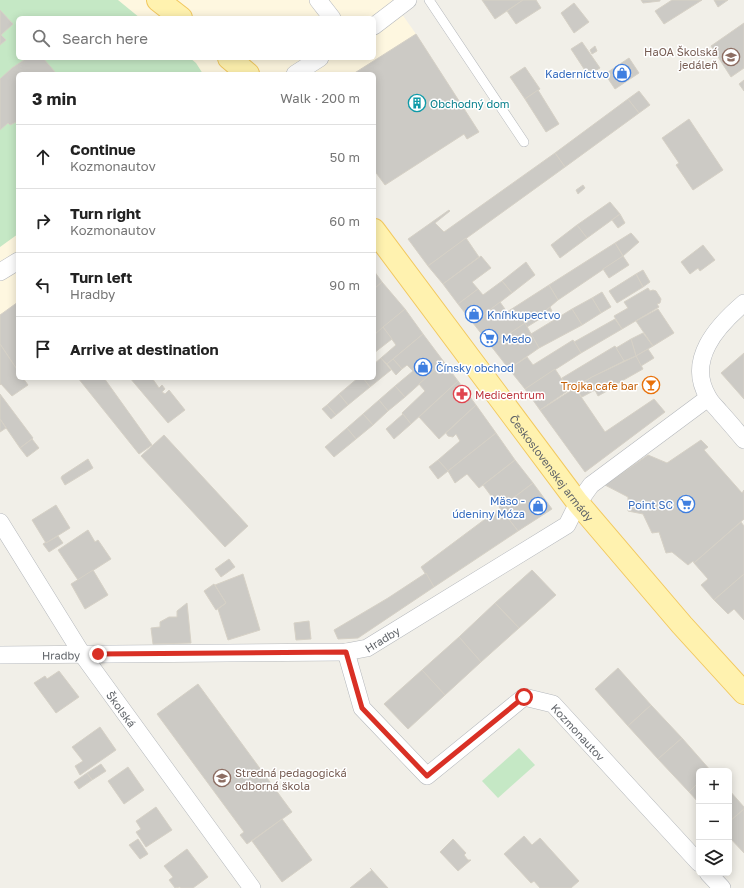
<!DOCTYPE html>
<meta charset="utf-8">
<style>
body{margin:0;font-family:"Golos Text",sans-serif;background:#f6f6f6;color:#222}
.controls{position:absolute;right:12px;bottom:12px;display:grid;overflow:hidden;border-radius:6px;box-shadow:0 2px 10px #0003}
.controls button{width:36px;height:36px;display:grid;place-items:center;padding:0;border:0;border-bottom:1px solid #e0e0e0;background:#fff;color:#222;font:20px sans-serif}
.stop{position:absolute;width:12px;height:12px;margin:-9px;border:3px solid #d93025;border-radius:50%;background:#fff}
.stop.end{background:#d93025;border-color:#fff;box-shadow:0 1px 4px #0008}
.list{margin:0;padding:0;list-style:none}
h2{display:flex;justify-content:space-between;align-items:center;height:52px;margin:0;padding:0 16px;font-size:17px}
h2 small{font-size:13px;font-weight:400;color:#767676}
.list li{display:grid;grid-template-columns:26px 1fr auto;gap:12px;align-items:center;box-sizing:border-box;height:64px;padding:0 16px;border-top:1px solid #e0e0e0}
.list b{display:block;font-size:15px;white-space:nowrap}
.list p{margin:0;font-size:13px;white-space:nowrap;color:#767676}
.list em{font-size:13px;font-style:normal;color:#767676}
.icon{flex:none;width:22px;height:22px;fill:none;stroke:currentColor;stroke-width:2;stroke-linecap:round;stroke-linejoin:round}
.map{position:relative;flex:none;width:744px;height:888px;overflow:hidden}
.search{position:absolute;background:#fff;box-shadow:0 2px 10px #0003;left:16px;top:16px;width:360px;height:44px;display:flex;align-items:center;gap:10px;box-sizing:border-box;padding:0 14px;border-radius:6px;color:#767676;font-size:15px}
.panel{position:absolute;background:#fff;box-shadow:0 2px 10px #0003;left:16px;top:72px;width:360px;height:308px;border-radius:6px}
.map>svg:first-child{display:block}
</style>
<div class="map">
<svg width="744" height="888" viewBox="0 0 744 888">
<rect width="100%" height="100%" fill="#f1efe8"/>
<path fill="#fef7e0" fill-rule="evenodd" d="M0 0H392L416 34 353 74H18V302L0 315ZM18 18H374V58H18Z"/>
<g fill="#c5e8c5">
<polygon points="0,0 118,0 140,18 18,18 18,58 190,58 196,63 203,74 18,74 18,234 0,247"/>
<polygon points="519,748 535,765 498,798 482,781"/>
</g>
<g fill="#cccac5" stroke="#d6d1c6">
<polygon points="482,0 523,0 495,19"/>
<polygon points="523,0 536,0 541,8 516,24 507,11"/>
<polygon points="641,0 660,0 660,1 643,3"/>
<polygon points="672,0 702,0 664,24 655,11"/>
<polygon points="714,0 728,0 718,7"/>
<polygon points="574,3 589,22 574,33 561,13"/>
<polygon points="0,10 13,24 1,35 6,40 0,45"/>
<polygon points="744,23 744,68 731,77 711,46"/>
<polygon points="416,34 479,132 467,139 464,134 385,185 374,170 374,74 353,74"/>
<polygon points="582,42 600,68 588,75 571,49"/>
<polygon points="595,46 597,51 592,54 590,50"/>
<polygon points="27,58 43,58 55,72 55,74 18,74 18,121 10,125 8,123 0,130 0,79 12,68"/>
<polygon points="629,58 639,73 615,89 605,74"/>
<polygon points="525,67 540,89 525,99 510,77"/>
<polygon points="744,80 744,91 739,84"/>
<polygon points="538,90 559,124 546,132 525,99"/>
<polygon points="639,91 650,105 639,113 628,99"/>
<polygon points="628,99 639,113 565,167 555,153"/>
<polygon points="689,119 723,170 693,190 676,165 679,163 662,138"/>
<polygon points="555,153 565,167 428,266 408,239 449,210 450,211 435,223 444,232"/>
<polygon points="583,185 585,188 578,194 576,190"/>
<polygon points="610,202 620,214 587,238 577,225"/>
<polygon points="620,214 625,223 618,228 612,220"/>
<polygon points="577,225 587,238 560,258 551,245"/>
<polygon points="631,233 639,242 623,256 615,243"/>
<polygon points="466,238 479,257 443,284 428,266"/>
<polygon points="615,243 623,256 558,300 549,285"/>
<polygon points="703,245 715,260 700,271 698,268 690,274 681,262"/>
<polygon points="481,256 491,268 472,282 478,289 458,304 443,284"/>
<polygon points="623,256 629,265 609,278 603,269"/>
<polygon points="526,262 535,275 512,293 502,281"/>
<polygon points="643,270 650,282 643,287 636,274"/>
<polygon points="374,271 382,282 374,289"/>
<polygon points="636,274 643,287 617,303 609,291"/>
<polygon points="502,281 512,293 473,323 458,304 478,289 483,295"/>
<polygon points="382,282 405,309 374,335 374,289"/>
<polygon points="549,285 558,300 544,312 491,346 473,323 500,302 507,312"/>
<polygon points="648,288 650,291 653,290 656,291 661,299 660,303 657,304 659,307 622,329 614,316 628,308 624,302"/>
<polygon points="602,292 611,307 601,313 592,298"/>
<polygon points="592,298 601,313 582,325 572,309"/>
<polygon points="18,302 18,371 0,344 0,315"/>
<polygon points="550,307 552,311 546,315 544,312"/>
<polygon points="405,309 423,334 387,364 381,358 396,345 383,327"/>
<polygon points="572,309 582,325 539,348 531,334"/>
<polygon points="658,309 674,333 653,346 636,321"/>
<polygon points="544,312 546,315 527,327 525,323"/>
<polygon points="615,319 622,329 581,353 574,342"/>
<polygon points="525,323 539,348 509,369 491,346"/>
<polygon points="383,327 392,339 374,353 374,335"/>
<polygon points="643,333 653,346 636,356 631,339"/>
<polygon points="423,334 444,362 405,397 395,386 413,371 407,365 402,369 393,359"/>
<polygon points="631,339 636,356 624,361 616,348"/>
<polygon points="573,340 581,353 525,389 509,369 527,357 533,365"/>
<polygon points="0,344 18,371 18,378 23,378 28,385 12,396 1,384 0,385"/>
<polygon points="615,346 624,361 592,377 569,390 562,378"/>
<polygon points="648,349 654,358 641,366 636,356"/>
<polygon points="744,353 744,399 721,373"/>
<polygon points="636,356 643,369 606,390 607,391 598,396 595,390 582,397 575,388 592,377"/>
<polygon points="381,358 391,370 370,387 363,378 374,378 374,364"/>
<polygon points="393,359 402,369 396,375 387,364"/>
<polygon points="444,362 458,381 411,424 402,413 425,391 419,384"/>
<polygon points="555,369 569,390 540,410 525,389"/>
<polygon points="78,378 104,378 152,445 139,454"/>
<polygon points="130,378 152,378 159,388 162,385 165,389 162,392 165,394 169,390 185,410 168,423"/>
<polygon points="358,378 363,378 370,387 348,405 339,394"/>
<polygon points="458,381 476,405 439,439 419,417"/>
<polygon points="395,386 405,397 388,411 379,400"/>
<polygon points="575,388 605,432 654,399 665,412 585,472 540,410"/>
<polygon points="0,394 33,438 20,448 0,419"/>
<polygon points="339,394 348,405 336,415 327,405"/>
<polygon points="379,400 388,411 373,425 363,414"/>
<polygon points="327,405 336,415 331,419 322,409"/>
<polygon points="476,405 496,433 448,471 438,460 460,441 456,434 453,437 448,436 446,433"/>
<polygon points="363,414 373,425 356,439 347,428"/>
<polygon points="403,414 411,424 394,439 386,429"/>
<polygon points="0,419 6,428 0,432"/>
<polygon points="347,428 356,439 334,457 325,447"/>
<polygon points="496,433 515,460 479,488 467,474 455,483 448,471"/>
<polygon points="164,435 248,526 225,547 141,456"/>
<polygon points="32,439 39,448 27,457 20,448"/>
<polygon points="701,440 708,447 704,450 742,493 744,490 744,519 694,563 693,561 688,565 672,552 666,553 659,532 652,533 643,514 628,511 628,497 605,485 648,455 667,463"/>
<polygon points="88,459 93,468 65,485 61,478 62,476"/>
<polygon points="438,460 448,471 438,479 429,467"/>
<polygon points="515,460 533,483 500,508 483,485"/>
<polygon points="533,483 552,509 518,531 500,508"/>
<polygon points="56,505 70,528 46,543 32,520"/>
<polygon points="500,508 518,531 434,587 421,567"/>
<polygon points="741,522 744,526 744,574 714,600 701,585 708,579 694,563"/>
<polygon points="88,530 95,542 98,540 111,559 78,580 58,550"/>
<polygon points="58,536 63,543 49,552 43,544 46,542 46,543"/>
<polygon points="229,559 235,567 221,577 215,569"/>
<polygon points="93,570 108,595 85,609 71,584"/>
<polygon points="532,570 556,595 519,628 495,603"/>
<polygon points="426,573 434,587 358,638 338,639 334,630 388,598"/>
<polygon points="243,574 260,630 228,640 218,609 226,603 215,585"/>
<polygon points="744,574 744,620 734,609 728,614 714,600"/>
<polygon points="214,584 226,603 216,610 204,591"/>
<polygon points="187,603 191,643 153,644 151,628 160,627 160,622 169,617 177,617 177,611"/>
<polygon points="495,603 519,628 481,662 459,637"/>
<polygon points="309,621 311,639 296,640 294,623"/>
<polygon points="459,637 481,662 445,695 422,670"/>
<polygon points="618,668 651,705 628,726 595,689"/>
<polygon points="422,670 445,695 408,729 384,704"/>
<polygon points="59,671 79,697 56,713 34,683 45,676 47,679"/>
<polygon points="198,684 292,812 247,844 240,835 244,832 157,714"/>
<polygon points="651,705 682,738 658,759 628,726"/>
<polygon points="100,727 116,750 80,775 75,766 83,761 72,747"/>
<polygon points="682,738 711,771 699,771 699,782 689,792 658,759"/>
<polygon points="101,764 106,771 92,780 87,773"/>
<polygon points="128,767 144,790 124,804 108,781"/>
<polygon points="87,773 92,780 79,789 74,782"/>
<polygon points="699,782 699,803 689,792"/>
<polygon points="729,790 744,807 744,809 729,822"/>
<polygon points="156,807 172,830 146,847 136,832 141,829 136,821"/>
<polygon points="744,809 744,853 729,837 729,822"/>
<polygon points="282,819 312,860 282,882 252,841"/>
<polygon points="524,836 532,845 540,838 579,881 571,888 540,888 534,881 531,883 504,854"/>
<polygon points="138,839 148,854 140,859 129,845"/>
<polygon points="453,839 466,853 464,855 468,860 471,860 458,871 440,852"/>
<polygon points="187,849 208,877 193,888 181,888 180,887 175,888 169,880 173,877 164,866"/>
<polygon points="370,868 388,888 350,888 372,870"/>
</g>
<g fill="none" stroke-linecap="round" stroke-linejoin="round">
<defs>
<polyline id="service" points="429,0 524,142"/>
<g id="minor">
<polyline points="318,0 332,18"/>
<polyline points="374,26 408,0"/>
<polyline points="295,74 320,58"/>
<polyline points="0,272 18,261"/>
<path d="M744 303C717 326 686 360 708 397 711 403 716 407 720 412 728 421 736 430 744 440"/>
<path id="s1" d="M0 522 82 654 252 888"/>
<path id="s2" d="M346 652 362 708 427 776 524 697 553 704 699 863"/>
<path id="s3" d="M0 655 346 652 367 648 567 525 578 503 591 485 708 398"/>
<polyline points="708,873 722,888"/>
</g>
<g id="primary">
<polyline points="158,0 181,18"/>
<polyline points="229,58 248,74"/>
<path id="s4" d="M374 230 578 503 682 625 744 693"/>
</g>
</defs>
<use href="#service" stroke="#b5b8bc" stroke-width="10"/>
<use href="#minor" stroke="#b5b8bc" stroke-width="18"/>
<use href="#primary" stroke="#f2c960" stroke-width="24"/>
<use href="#service" stroke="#fff" stroke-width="9"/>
<use href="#minor" stroke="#fff" stroke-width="17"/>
<use href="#primary" stroke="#fff2af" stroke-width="22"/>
</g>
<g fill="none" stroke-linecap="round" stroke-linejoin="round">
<polyline stroke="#d93025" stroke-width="5" points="98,654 346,652 362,708 427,776 524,697"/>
</g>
<defs>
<symbol id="university-ring" viewBox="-11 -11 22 22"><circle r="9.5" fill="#fff" stroke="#8d6e63" stroke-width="1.5"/><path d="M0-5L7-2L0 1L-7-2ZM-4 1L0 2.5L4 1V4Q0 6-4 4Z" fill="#8d6e63"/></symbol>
<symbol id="shop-ring" viewBox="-11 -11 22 22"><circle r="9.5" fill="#fff" stroke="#3f7fe0" stroke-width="1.5"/><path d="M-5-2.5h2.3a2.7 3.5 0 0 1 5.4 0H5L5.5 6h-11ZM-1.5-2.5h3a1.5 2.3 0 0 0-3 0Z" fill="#3f7fe0"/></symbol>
<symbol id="building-ring" viewBox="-11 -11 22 22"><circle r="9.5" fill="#fff" stroke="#0f9aa8" stroke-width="1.5"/><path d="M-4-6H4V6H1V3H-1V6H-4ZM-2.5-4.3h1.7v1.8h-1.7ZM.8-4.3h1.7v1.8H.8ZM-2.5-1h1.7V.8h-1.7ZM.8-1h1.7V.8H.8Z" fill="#0f9aa8"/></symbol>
<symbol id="supermarket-ring" viewBox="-11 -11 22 22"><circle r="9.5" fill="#fff" stroke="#3f7fe0" stroke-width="1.5"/><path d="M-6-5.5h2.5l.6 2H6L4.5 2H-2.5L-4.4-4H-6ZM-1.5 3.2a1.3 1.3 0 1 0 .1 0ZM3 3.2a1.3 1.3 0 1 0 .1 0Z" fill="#3f7fe0"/></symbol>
<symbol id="bar-ring" viewBox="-11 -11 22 22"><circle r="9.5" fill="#fff" stroke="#e8710a" stroke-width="1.5"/><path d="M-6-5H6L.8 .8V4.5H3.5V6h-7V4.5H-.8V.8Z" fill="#e8710a"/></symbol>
<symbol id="pharmacy-ring" viewBox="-11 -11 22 22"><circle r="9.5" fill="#fff" stroke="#e0444e" stroke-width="1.5"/><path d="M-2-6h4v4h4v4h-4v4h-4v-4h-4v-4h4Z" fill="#e0444e"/></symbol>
<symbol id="school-ring" viewBox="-11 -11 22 22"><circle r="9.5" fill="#fff" stroke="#8d6e63" stroke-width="1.5"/><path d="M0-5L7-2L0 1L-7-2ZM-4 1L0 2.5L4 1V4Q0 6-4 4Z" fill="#8d6e63"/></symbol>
</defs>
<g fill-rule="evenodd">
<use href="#university-ring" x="721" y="47" width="20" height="20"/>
<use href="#shop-ring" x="612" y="63" width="20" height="20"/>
<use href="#building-ring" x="407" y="93" width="20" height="20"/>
<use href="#shop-ring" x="464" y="304" width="20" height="20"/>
<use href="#supermarket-ring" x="479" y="328" width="20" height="20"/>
<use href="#shop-ring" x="413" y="357" width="20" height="20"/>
<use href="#bar-ring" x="641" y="375" width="20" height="20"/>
<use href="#pharmacy-ring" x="452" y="384" width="20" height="20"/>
<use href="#supermarket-ring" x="676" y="494" width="20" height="20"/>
<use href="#shop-ring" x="528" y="496" width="20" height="20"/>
<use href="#school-ring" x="212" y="768" width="20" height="20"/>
</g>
<g text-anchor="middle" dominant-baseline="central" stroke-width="3" stroke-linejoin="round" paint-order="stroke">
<g font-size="11" fill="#785e54" stroke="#fff" text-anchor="end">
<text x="718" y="51">HaOA Školská<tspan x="718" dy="13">jedáleň</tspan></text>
<text x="235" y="772" text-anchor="start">Stredná pedagogická<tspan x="235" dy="13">odborná škola</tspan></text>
</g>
<g font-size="11" fill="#366cbe" stroke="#fff" text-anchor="end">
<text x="609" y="73">Kaderníctvo</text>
<text x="487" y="314" text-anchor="start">Kníhkupectvo</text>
<text x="502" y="338" text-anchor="start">Medo</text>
<text x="436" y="367" text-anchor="start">Čínsky obchod</text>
<text x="525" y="500">Mäso -<tspan x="525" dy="13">údeniny Móza</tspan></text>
<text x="673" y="504">Point SC</text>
</g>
<g font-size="11" fill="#0d838f" stroke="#fff" text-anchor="start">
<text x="430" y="103">Obchodný dom</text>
</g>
<g font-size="11" fill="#c56008" stroke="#fff" text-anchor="end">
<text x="638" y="385">Trojka cafe bar</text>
</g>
<g font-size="11" fill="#be3a42" stroke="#fff" text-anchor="start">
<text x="475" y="394">Medicentrum</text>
</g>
<g font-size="11" fill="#5f6368" stroke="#fff">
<text stroke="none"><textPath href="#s4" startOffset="297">Československej armády</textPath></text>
<text stroke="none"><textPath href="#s3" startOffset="385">Hradby</textPath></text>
<text stroke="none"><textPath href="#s3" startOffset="61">Hradby</textPath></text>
<text stroke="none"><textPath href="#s1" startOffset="223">Školská</textPath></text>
<text stroke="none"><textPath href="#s2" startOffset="345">Kozmonautov</textPath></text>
</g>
</g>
</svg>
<div class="controls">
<button>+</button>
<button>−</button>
<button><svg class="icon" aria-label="layers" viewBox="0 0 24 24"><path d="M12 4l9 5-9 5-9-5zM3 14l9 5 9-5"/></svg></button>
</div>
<div class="stop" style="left:524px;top:697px"></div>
<div class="stop end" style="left:98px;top:654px"></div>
<div class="search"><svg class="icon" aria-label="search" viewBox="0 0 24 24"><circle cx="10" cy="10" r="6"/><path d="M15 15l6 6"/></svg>Search here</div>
<section class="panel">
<h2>3 min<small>Walk · 200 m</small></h2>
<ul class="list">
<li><svg class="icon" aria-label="ahead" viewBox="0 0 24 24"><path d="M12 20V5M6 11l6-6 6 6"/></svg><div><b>Continue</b><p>Kozmonautov</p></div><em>50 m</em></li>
<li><svg class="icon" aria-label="right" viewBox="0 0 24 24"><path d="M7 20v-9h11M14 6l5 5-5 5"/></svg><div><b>Turn right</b><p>Kozmonautov</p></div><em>60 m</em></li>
<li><svg class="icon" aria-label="left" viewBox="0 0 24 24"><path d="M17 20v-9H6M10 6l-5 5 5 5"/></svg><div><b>Turn left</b><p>Hradby</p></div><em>90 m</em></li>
<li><svg class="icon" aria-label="arrive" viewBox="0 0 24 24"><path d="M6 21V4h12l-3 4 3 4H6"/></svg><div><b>Arrive at destination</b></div></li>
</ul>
</section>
</div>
